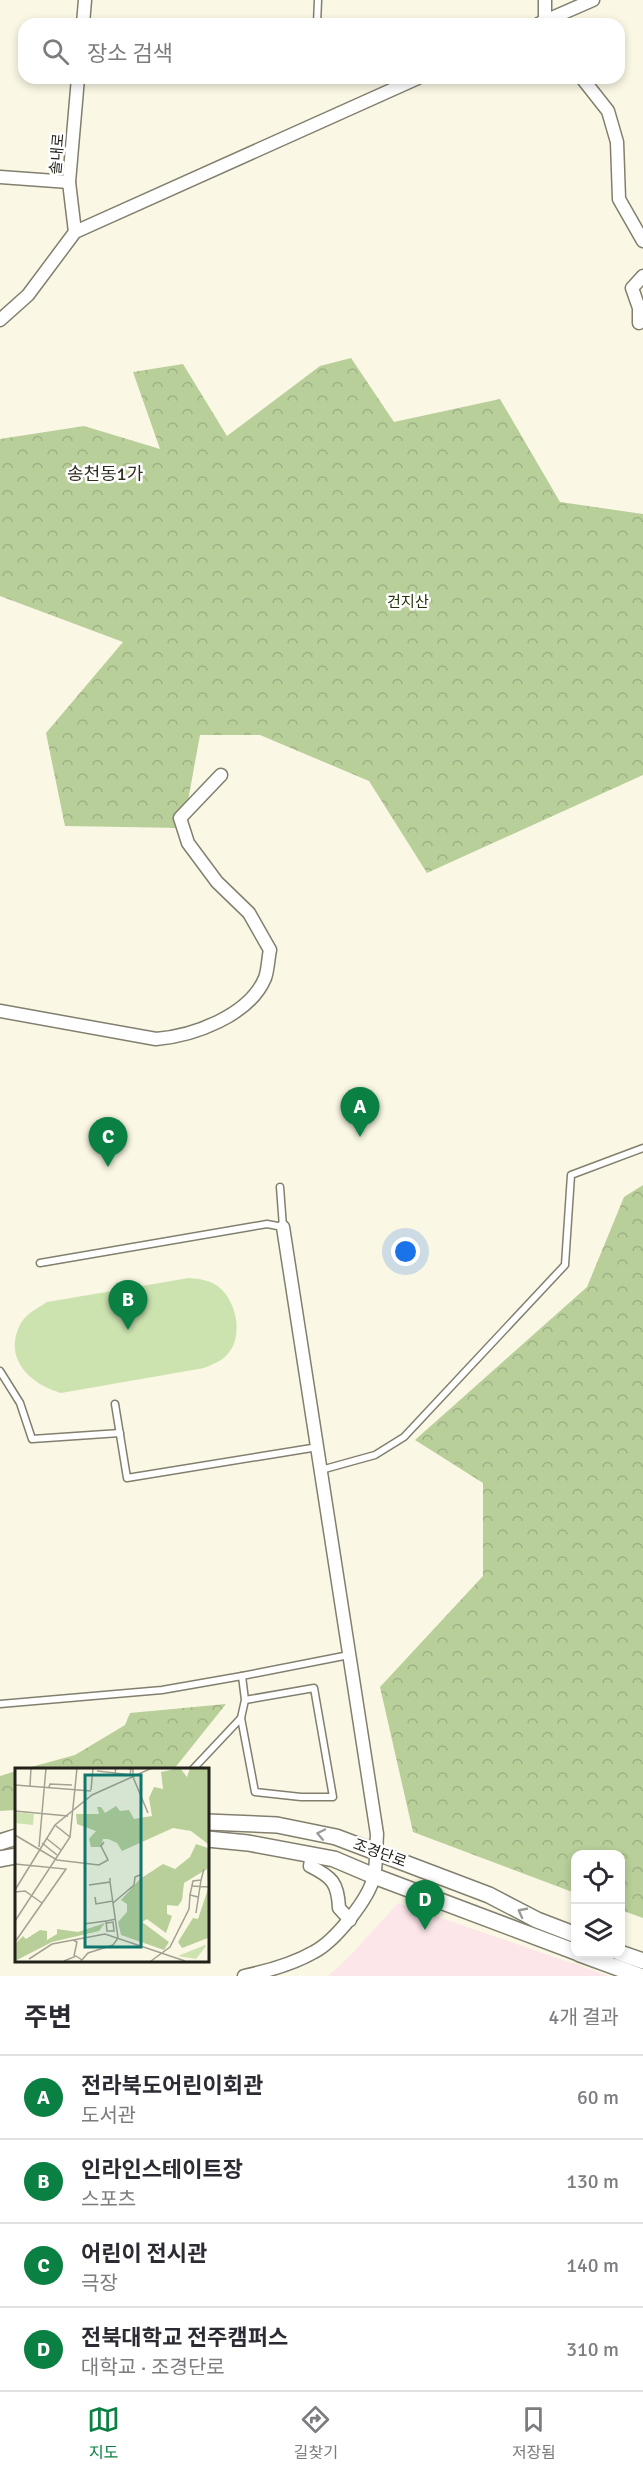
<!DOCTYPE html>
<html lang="ko">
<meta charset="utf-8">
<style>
body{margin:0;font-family:Signika,"Noto Sans KR",sans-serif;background:#f2f2f3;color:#2b2b33}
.controls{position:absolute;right:18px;bottom:18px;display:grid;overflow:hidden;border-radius:12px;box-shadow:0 3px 9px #0003}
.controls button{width:54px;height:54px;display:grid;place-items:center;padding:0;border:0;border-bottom:2px solid #e1e1e2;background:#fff;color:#2b2b33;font:30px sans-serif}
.you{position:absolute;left:406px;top:1252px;width:21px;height:21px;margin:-15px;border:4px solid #fff;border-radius:50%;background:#1a73e8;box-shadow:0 0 0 9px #1a73e833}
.badge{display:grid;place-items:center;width:39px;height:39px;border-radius:50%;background:#0b8043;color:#fff;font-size:20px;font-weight:700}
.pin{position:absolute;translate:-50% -50px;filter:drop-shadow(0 2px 3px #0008)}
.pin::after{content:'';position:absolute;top:32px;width:21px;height:18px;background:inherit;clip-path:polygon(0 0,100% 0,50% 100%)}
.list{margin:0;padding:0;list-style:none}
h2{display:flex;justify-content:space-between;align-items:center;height:78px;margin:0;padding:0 24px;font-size:26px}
h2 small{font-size:20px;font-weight:400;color:#7c7c81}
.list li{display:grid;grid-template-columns:39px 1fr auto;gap:18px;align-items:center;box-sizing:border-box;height:84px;padding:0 24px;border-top:2px solid #e1e1e2}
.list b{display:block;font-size:22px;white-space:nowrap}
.list p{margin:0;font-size:20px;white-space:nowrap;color:#7c7c81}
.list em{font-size:20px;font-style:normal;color:#7c7c81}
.icon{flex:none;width:33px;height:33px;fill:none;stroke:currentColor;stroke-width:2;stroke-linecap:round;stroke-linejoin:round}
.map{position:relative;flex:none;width:643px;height:1976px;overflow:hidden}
.search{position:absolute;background:#fff;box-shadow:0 3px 9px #0003;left:18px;right:18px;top:18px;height:66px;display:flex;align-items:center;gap:15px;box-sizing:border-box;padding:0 21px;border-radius:18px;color:#7c7c81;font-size:22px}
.sheet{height:414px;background:#fff}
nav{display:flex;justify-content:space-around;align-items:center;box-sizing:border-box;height:84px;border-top:2px solid #e1e1e2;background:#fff;font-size:16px;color:#7c7c81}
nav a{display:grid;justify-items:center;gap:3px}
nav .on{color:#0b8043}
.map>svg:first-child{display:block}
</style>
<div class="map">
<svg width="643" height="1976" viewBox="0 0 643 1976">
<defs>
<pattern id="forest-crowns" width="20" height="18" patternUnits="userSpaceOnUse" patternTransform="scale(1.5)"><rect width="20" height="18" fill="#b8cf9a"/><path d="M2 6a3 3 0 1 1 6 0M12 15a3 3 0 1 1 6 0" fill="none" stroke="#9eb184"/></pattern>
</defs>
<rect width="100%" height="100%" fill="#faf7e4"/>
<polygon fill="#fce6e9" points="398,1903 609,1976 328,1976 349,1957"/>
<g fill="url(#forest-crowns)">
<polygon points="351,358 394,422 500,399 560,502 643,514 643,775 427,873 369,781 260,735 200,735 183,828 65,826 46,733 123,642 0,596 0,439 84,426 160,449 133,372 183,364 227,436 320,366"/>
<polygon points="643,1185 643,1918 621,1910 620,1854 576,1854 575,1893 413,1832 380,1687 483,1576 483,1483 415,1440 587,1287 624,1197"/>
<polygon points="226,1704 174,1769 24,1769 75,1755 125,1725 130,1713"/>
<polygon points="16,1771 16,1810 0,1811 0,1776"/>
</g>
<path fill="#cce3af" d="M189 1278C200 1279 211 1280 220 1288 238 1304 244 1340 225 1357 219 1362 211 1365 204 1368L61 1393C30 1384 2 1358 21 1323 27 1313 38 1308 47 1302Z"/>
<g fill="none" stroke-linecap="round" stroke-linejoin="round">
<defs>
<g id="service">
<polyline points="317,24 318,0"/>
<polyline points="40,1263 267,1224 283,1227 280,1187"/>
<polyline points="0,1371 20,1403 32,1439 120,1433"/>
<polyline points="115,1404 127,1478 318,1447"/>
<polyline points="321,1470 375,1455 404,1437 565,1265 571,1175 643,1148"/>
<polyline points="245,1700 314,1688 333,1797 301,1797 255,1792 241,1718 245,1700 242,1676 349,1655"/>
<polyline points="0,1704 162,1690 242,1676"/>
<polyline points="193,1769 241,1718"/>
</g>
<g id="minor">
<polyline points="545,0 545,24"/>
<polyline points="83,24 85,0"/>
<polyline points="538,24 593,0"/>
<polyline points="582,78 608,111 617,142 619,199 643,241"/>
<polyline points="0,177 69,182"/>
<polyline points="75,232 69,182 78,78"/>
<polyline points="0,320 28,295 75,232 418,78"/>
<polyline points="639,323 639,308 632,288 643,276"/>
<path d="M0 1011 156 1039C193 1036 249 1016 265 978 268 970 268 959 270 950L249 913 217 882 188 843 180 818 221 775"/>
<path d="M312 1854 310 1866C332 1877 338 1883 339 1908L350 1920"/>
<path d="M244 1976C268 1971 293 1964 314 1952 335 1941 369 1899 374 1876 377 1862 376 1847 377 1834L283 1227"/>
</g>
<g id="tertiary">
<polyline points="207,1822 277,1825 336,1837 489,1895 537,1920 576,1935"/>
<polyline points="207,1839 248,1843 334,1859 374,1876 576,1952"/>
<polyline points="0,1842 16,1837"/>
<polyline points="0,1859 16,1856"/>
<polyline points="620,1953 643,1961"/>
<polyline points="580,1954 640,1976"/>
</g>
</defs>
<use href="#service" stroke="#827f6e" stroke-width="9"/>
<use href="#minor" stroke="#827f6e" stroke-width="15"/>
<use href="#tertiary" stroke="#827f6e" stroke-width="18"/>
<use href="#service" stroke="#fff" stroke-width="6"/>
<use href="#minor" stroke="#fff" stroke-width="12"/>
<use href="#tertiary" stroke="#fff" stroke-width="15"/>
</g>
<defs><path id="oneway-chevron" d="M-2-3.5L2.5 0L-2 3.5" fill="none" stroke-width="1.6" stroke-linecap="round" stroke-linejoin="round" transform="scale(1.5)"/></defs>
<g stroke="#9c9b98">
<use href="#oneway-chevron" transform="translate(321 1834) rotate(-168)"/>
<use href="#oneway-chevron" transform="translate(522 1912) rotate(-152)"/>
</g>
<g text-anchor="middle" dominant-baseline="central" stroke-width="5" stroke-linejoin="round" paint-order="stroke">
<g font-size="15" fill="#22211a" stroke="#fff">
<text transform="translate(57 154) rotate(-85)">솔내로</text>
<text transform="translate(380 1853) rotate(20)">조경단로</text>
</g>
<g font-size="15" fill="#25330c" stroke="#fff">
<text x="408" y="602">건지산</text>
</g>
<g font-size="18" fill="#312e20" stroke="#fff">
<text x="105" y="474">송천동1가</text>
</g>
</g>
<g transform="translate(15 1768)">
<rect width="194" height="194" fill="#faf7e4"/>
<path d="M165 0 172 9 175 0H193V76L176 63 158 60 107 83 102 75 93 71H88L86 79H76L74 71 81 63 62 56 61 46H84L82 39H86L90 45 101 38 105 43 114 42 119 51 137 48 134 30 139 19 148 21 146 4ZM181 76 193 80V116L192 101 169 115 167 132 163 138 152 137V146L157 148 151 165 132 151 127 154 154 174 149 182 106 167 103 154 112 144V136L106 132 125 111 148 96 160 101 175 89ZM193 121V170L167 180 163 174 178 150 183 151ZM90 155 84 163 37 174 0 193V176L8 168 11 171 25 162 32 163V172L42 166V161L63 164Z" fill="#b8cf9a"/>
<path d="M0 44 19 46 18 57 0 55ZM191 178 181 191 163 188 190 177Z" fill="#cce3af"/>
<path fill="none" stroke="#a4a193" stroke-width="1.5" d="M118 0V9L133 45M82 3 100 5 101 0M100 5 115 7 116 1 111 0M0 17 76 23M15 18 16 0M34 19 35 16 57 17M76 22 78 0M0 43 53 48M40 57 55 69M0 67 42 92 84 97 93 92 86 78 89 74M31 70 46 82M27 75 42 87M24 79 31 0M0 96 51 101 0 174M74 117 95 114V110M176 118 194 119M0 122 40 57 77 27 137 0M0 124 10 123 27 135M175 127 178 113 186 112 189 101M80 129 81 136 98 133M98 135 119 117 120 109 127 106M181 145 186 112M0 153 55 69 62 0M92 155 98 154 99 163H92L91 153 101 151M69 156 91 153M58 172 62 174 59 188M14 191 37 176 90 166 170 193M49 193 61 188 67 192M66 193 73 185 98 177 103 170 95 114M136 193 155 179 174 141 175 127 183 129"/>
<path fill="#0f766e" fill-opacity="0.15" stroke="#0f766e" stroke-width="3" d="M70 7H126V179H70Z"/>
<rect width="194" height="194" fill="none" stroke="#22211a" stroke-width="3"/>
</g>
</svg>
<div class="controls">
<button><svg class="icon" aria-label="locate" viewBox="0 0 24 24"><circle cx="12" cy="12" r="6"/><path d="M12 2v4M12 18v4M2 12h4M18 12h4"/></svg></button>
<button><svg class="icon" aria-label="layers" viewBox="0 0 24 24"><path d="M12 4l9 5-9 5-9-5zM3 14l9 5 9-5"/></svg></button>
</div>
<div class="you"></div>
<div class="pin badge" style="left:360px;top:1137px">A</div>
<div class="pin badge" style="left:128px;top:1330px">B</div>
<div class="pin badge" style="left:108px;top:1167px">C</div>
<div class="pin badge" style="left:425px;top:1930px">D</div>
<div class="search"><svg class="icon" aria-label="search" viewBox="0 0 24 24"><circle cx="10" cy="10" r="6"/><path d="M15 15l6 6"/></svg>장소 검색</div>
</div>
<section class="sheet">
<h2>주변<small>4개 결과</small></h2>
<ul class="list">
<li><span class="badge">A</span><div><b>전라북도어린이회관</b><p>도서관</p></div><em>60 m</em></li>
<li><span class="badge">B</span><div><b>인라인스테이트장</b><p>스포츠</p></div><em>130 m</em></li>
<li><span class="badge">C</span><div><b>어린이 전시관</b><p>극장</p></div><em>140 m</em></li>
<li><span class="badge">D</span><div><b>전북대학교 전주캠퍼스</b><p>대학교 · 조경단로</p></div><em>310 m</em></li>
</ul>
</section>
<nav>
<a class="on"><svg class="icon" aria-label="map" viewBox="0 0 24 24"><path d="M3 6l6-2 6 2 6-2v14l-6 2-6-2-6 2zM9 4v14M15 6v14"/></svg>지도</a>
<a><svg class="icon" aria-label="directions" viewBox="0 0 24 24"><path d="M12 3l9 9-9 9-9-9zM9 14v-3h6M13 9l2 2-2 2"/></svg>길찾기</a>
<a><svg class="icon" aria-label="saved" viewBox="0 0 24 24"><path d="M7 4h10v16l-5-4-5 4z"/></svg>저장됨</a>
</nav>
